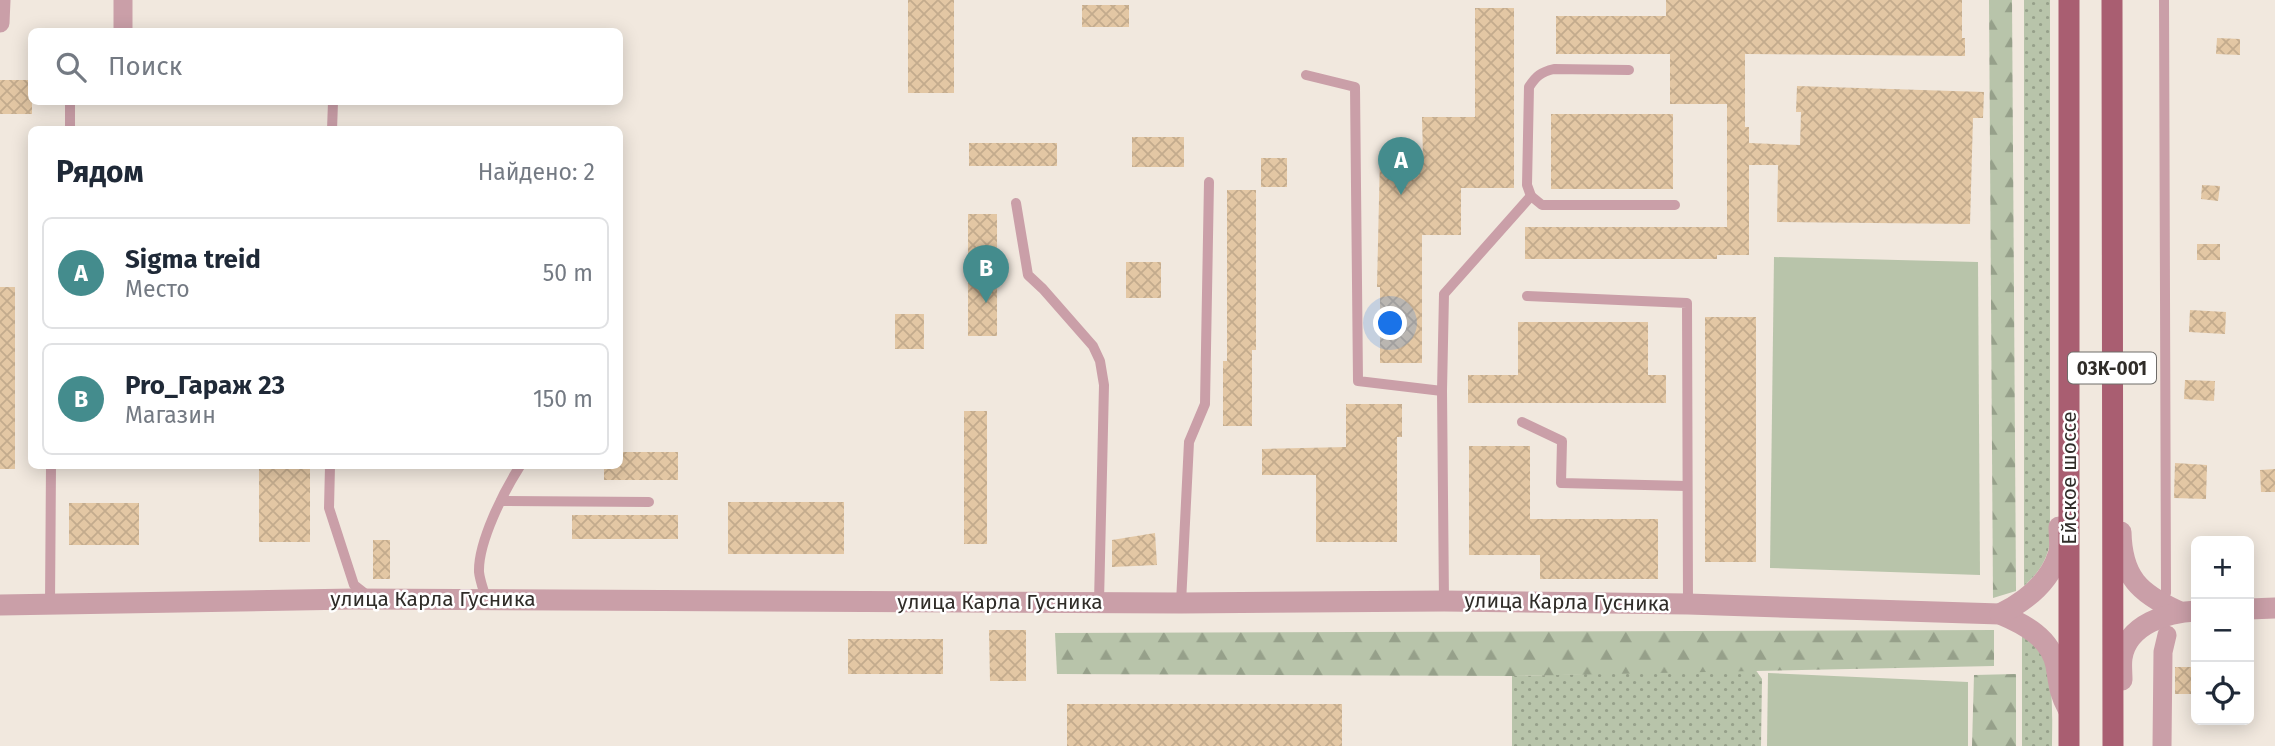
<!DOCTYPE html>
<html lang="ru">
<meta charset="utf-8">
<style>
body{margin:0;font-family:"Fira Sans",sans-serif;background:#f6f6f7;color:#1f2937}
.controls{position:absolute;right:21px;bottom:21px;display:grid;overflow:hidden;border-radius:10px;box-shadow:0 4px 18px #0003}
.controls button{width:63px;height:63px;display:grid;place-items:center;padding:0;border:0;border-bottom:2px solid #e0e1e3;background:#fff;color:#1f2937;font:35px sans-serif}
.you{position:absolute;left:1391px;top:324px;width:24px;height:24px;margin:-18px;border:5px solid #fff;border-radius:50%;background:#1a73e8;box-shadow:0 0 0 10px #1a73e833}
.badge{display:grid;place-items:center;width:46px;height:46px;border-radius:50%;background:#448c8d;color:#fff;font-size:23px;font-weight:700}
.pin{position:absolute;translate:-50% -58px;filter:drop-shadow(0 2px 4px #0008)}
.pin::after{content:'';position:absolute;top:37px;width:24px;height:21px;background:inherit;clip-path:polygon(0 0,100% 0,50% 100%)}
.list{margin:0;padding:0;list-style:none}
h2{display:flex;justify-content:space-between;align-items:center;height:91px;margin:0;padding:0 28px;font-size:30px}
h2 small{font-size:23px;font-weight:400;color:#747a83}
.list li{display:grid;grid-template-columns:46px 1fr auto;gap:21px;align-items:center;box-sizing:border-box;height:112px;margin:0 14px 14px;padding:0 14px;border:2px solid #e0e1e3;border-radius:10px}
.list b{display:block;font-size:26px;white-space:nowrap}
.list p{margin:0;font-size:23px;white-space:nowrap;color:#747a83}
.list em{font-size:23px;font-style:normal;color:#747a83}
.icon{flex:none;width:38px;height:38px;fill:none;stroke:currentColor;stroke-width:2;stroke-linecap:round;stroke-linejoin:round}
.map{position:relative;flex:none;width:2275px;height:746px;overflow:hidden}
.search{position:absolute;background:#fff;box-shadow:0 4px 18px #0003;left:28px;top:28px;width:595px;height:77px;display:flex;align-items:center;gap:18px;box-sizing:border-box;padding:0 24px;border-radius:10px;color:#747a83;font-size:26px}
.panel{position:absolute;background:#fff;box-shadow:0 4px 18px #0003;left:28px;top:126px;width:595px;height:343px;border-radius:10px}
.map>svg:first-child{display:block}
</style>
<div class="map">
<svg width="2275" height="746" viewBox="0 0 2275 746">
<defs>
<pattern id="green-dots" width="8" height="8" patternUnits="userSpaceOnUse" patternTransform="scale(1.75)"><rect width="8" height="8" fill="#b8c4aa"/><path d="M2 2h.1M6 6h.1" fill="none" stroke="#96a08a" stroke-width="1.8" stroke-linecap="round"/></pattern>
<pattern id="forest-firs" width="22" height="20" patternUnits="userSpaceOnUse" patternTransform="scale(1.75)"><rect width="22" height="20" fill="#b8c4aa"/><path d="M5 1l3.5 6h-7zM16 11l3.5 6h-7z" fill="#96a08a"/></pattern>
<pattern id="building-cross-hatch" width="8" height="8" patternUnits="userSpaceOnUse" patternTransform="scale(1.75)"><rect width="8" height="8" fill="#e3c7a4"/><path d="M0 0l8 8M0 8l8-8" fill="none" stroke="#c3ab8d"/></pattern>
</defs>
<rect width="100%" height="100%" fill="#f1e8de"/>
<g fill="url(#green-dots)">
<path d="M2024 0H2050V541C2048 559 2038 574 2024 586Z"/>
<path d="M2022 634C2027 639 2034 643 2039 648 2055 668 2052 721 2052 746H2022Z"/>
<polygon points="1755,669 1762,679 1761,746 1512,746 1512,676"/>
</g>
<g fill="url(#forest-firs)">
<polygon points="1989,0 2012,0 2016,591 1993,598"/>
<polygon points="1994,630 1994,666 1512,676 1057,674 1055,633"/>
<polygon points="2016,674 2016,746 1972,746 1974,675"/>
</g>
<g fill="#b8c4aa">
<polygon points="1774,257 1978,262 1980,575 1770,568"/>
<polygon points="1768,673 1968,682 1968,746 1767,746"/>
</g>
<g fill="url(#building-cross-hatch)">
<rect x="908" y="0" width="46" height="93"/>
<polygon points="1666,0 1962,0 1962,38 1965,38 1965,56 1745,54 1745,127 1749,127 1749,143 1800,145 1801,112 1796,112 1797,86 1984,92 1983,118 1973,118 1970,224 1777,222 1778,165 1749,165 1749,255 1717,255 1717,259 1525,259 1525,227 1727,227 1727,104 1670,104 1670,54 1556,54 1556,16 1666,16"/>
<rect x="1082" y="5" width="47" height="22"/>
<polygon points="1475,8 1514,8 1514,188 1461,188 1461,235 1422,235 1422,363 1380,363 1380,287 1377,287 1380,156 1423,157 1422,117 1475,117"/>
<polygon points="2217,38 2240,39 2240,55 2216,54"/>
<rect x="0" y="80" width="32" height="34"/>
<rect x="1551" y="114" width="122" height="75"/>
<rect x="1132" y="137" width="52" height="30"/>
<rect x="969" y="143" width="88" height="23"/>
<rect x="1261" y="158" width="26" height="29"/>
<polygon points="2202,185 2220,186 2218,201 2201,199"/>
<polygon points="1227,190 1256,190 1256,350 1252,350 1252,426 1223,426 1223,361 1227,361"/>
<rect x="968" y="214" width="29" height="122"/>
<rect x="2197" y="244" width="23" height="16"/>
<rect x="1126" y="262" width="35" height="36"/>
<rect x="0" y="287" width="15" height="182"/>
<polygon points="2190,310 2226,312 2225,334 2189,332"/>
<rect x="895" y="314" width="29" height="35"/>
<rect x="1705" y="317" width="51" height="245"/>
<polygon points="1518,322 1648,322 1648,375 1666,375 1666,403 1468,403 1468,375 1518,375"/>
<polygon points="2185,380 2215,381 2214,401 2184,399"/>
<polygon points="1346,404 1402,404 1402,437 1397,437 1397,542 1316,542 1316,475 1262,475 1262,449 1346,447"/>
<rect x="964" y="411" width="23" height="133"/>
<polygon points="1469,446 1530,446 1530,519 1658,519 1658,579 1540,579 1540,555 1469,555"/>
<polygon points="620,452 678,452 678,480 604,480 604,466 620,466"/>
<polygon points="2175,463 2207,465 2206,499 2174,498"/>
<rect x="259" y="466" width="51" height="76"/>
<polygon points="2275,469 2275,492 2261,492 2260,470"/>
<rect x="728" y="502" width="116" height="52"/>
<rect x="69" y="503" width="70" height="42"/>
<rect x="572" y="515" width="106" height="24"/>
<polygon points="1155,533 1157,565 1112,567 1112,540"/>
<rect x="373" y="540" width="17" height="39"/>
<polygon points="989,630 1026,630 1026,681 990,681"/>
<rect x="848" y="639" width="95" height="35"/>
<rect x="2175" y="667" width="21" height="27"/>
<rect x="1067" y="704" width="275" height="42"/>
</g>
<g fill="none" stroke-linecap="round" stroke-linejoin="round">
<g stroke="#ca9fa8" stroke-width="10">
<polyline points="2164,0 2166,593"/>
<path d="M1629 70 1554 69C1541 72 1536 76 1529 87L1527 185 1531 196 1542 205H1675"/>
<polyline points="1306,75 1355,87 1358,381 1442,391"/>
<polyline points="70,130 70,102"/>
<polyline points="332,130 333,102"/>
<polyline points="1016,203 1028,275 1043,289 1093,346 1100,361 1104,385 1099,602"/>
<polyline points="1527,296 1687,303 1688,604"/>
<polyline points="1522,422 1562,441 1561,483 1687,486"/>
<polyline points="330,466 329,508 354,585 368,596"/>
<polyline points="501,501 649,502"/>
<path d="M486 599C484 591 480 581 479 572 478 542 504 491 520 466"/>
<polyline points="1444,601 1442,391 1444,294 1531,196"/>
<polyline points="1181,603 1189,442 1205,404 1209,182"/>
<polyline points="50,604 51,466"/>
</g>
<g stroke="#ca9fa8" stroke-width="19">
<polyline points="0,23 1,0"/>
<polyline points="123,32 123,0"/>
<polyline points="2162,746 2163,652 2167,635"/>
</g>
<g stroke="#ca9fa8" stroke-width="21">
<path d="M2121 532C2122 577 2139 593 2178 611"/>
<path d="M0 605 353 599 1181 603 1444 601 1688 604 2000 614C2024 624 2051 638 2056 666 2059 683 2059 693 2068 709"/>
<polyline points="2249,609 2275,608"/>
<path d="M2000 614C2024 602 2049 583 2058 555 2061 548 2059 536 2059 527"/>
<path d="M2122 680C2122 673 2121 665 2122 658 2127 624 2168 612 2196 611"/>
</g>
<g stroke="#a95e71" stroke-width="21">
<polyline points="2069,0 2069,746"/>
<polyline points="2112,0 2113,746"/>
</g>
</g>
<g text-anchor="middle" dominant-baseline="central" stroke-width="5" stroke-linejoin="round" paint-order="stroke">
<rect fill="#fff" stroke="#6e6c69" stroke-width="2" x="2068" y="352.5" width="88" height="31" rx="5"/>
<g font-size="19" font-weight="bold" fill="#302d29">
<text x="2112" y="368">03К-001</text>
</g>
<g font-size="21" fill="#302d29" stroke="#fff">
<text transform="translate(2069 478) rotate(-90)">Ейское шоссе</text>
<text x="433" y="599">улица Карла Гусника</text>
<text x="1000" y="602">улица Карла Гусника</text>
<text transform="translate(1567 602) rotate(1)">улица Карла Гусника</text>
</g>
</g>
</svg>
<div class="controls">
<button>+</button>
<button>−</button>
<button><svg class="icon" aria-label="locate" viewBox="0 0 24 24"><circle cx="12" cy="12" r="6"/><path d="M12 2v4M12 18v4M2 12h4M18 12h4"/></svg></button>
</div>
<div class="you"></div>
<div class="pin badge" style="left:1401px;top:195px">A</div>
<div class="pin badge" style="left:986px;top:303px">B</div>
<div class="search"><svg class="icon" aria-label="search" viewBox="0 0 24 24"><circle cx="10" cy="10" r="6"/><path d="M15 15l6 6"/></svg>Поиск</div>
<section class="panel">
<h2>Рядом<small>Найдено: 2</small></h2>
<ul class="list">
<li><span class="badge">A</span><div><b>Sigma treid</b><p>Место</p></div><em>50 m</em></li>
<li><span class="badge">B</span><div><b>Pro_Гараж 23</b><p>Магазин</p></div><em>150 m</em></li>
</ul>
</section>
</div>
